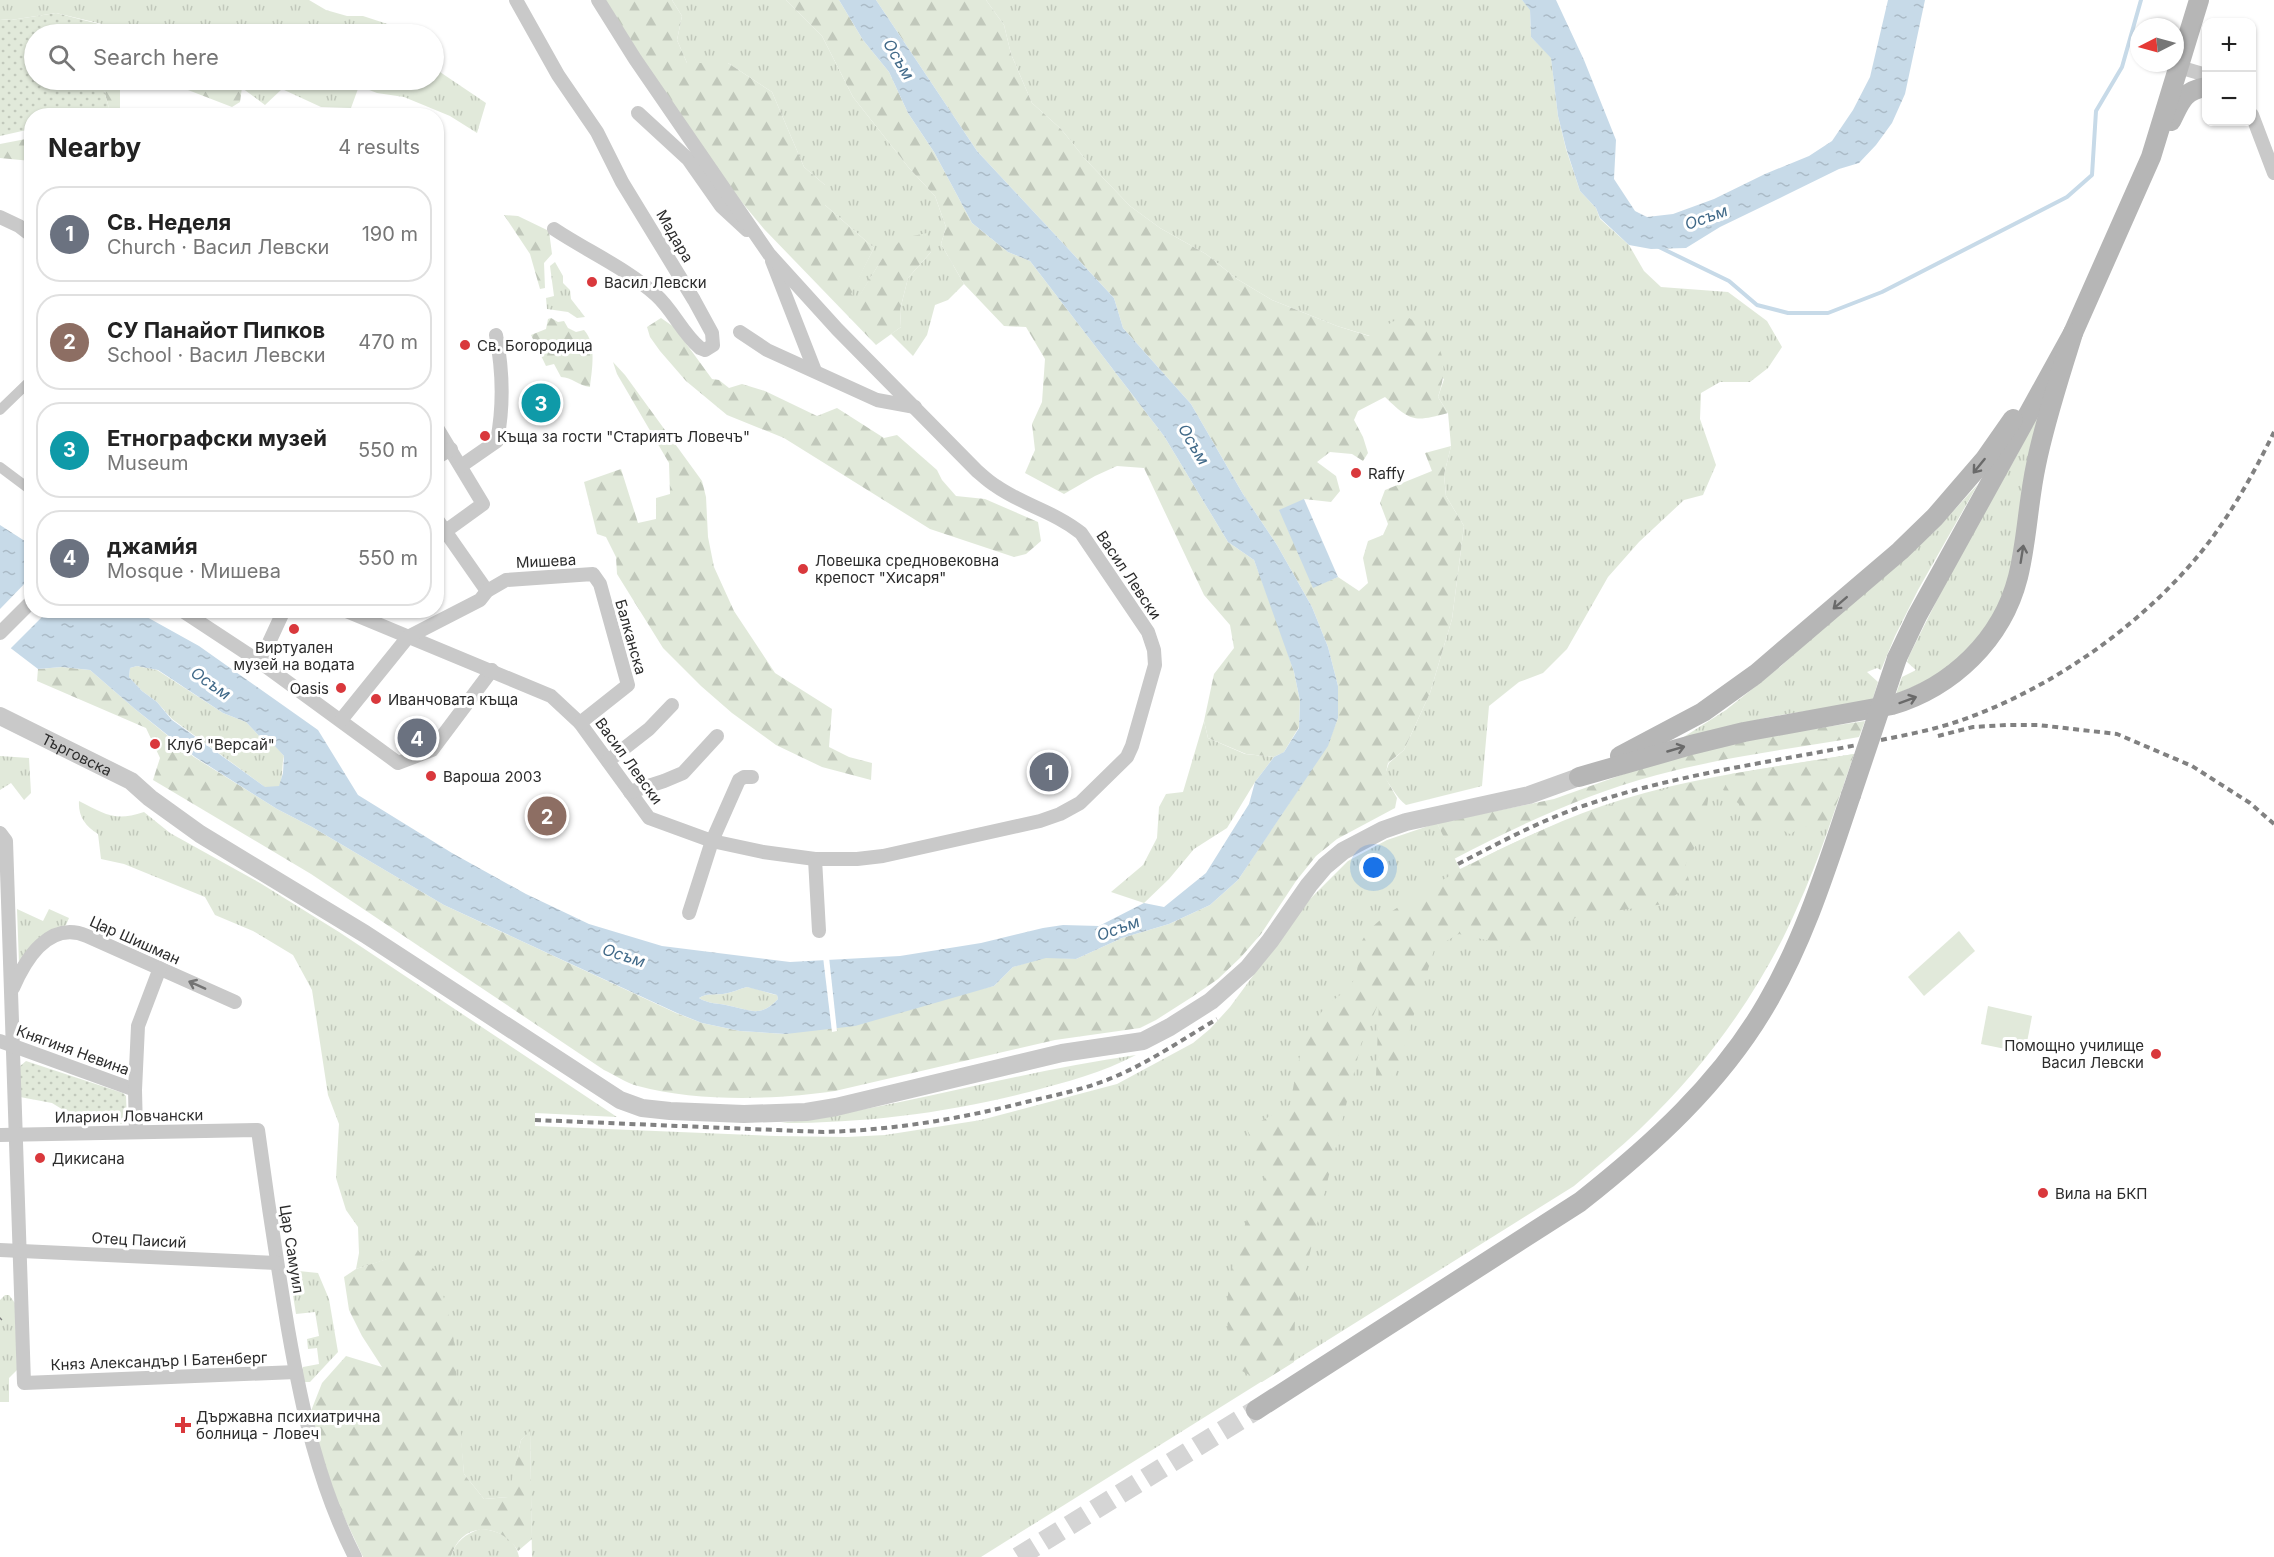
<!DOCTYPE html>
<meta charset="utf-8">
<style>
body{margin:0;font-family:Inter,sans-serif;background:#f6f6f6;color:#222}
.controls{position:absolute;right:18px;top:18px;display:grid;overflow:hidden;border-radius:12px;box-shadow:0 2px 4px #0004}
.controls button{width:54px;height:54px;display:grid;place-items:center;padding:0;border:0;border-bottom:2px solid #e0e0e0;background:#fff;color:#222;font:30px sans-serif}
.compass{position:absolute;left:2130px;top:18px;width:54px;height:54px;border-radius:50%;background:#fff;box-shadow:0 2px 4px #0004;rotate:264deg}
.you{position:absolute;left:1374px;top:868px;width:21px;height:21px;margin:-15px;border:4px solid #fff;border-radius:50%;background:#1a73e8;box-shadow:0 0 0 9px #1a73e833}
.badge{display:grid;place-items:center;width:39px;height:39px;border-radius:50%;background:#d9383c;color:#fff;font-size:20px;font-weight:700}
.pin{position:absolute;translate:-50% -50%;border:3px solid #fff;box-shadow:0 2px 6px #0006}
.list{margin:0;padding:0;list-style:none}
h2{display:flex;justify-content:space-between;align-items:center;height:78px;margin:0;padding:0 24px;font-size:26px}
h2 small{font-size:20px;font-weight:400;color:#767676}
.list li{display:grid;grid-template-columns:39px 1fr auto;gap:18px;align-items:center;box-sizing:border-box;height:96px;margin:0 12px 12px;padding:0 12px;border:2px solid #e0e0e0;border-radius:24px}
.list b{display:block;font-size:22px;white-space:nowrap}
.list p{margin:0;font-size:20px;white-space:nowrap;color:#767676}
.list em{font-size:20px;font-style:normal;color:#767676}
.icon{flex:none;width:33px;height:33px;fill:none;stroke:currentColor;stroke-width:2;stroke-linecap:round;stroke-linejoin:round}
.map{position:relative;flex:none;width:2274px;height:1557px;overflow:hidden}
.search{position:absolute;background:#fff;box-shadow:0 2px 4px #0004;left:24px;top:24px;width:420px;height:66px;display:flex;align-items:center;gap:15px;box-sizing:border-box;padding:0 21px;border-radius:33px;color:#767676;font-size:22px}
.panel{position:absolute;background:#fff;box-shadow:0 2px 4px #0004;left:24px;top:108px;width:420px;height:510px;border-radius:24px}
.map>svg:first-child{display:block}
</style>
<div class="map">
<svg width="2274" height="1557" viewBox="0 0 2274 1557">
<defs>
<pattern id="grass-tufts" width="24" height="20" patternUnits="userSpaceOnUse" patternTransform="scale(1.5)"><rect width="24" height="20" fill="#e1e9da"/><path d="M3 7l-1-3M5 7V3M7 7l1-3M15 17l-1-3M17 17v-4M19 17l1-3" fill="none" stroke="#c1c8bb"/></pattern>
<pattern id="forest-firs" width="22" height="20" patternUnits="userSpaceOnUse" patternTransform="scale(1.5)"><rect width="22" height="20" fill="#e1e9da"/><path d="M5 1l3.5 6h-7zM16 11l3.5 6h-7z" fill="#c1c8bb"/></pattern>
<pattern id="park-dots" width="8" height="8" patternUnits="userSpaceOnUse" patternTransform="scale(1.5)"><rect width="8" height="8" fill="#e1e9da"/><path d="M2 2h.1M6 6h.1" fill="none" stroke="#c1c8bb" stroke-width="1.8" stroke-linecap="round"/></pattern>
<pattern id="water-ripples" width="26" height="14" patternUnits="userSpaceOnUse" patternTransform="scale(1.5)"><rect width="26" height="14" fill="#c7dae8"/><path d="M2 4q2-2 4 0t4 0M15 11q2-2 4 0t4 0" fill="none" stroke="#abbbc7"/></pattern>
</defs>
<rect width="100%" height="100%" fill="#fff"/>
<g fill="url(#grass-tufts)">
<polygon points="0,0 309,0 326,10 347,16 363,16 418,34 144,34 56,13 11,20 0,19"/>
<polygon points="672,0 786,0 822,36 853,97 909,168 935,196 946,227 941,244 964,284 948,300 935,305 927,335 913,356 891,334 901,327 900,310 908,278 931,252 882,259 857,300 850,294 874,248 825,205 825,185 804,167 772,92 728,63 687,63 677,40 682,16"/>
<path d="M986 0H1522L1530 9 1531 37 1551 57 1558 116 1566 149 1580 191 1596 208 1600 219 1629 245 1644 271 1661 287 1728 292 1767 321 1782 347 1768 368 1750 382H1720L1701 393 1700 419 1716 465 1703 495 1684 500 1639 542 1608 577 1567 649 1543 673 1519 682 1489 706 1482 786 1406 805C1396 797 1392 787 1384 777L1389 763 1404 750 1430 693 1452 619 1464 526 1446 496 1444 475 1451 446 1448 413 1438 397 1444 379 1370 336 1337 326 1272 300 1237 279 1206 254 1160 228 1130 206 1086 160 1061 129 1032 103 1011 54 1004 25Z"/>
<polygon points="434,39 443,57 437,70 486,103 477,133 450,116 404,97 377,93 359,86 351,108 321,107 282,89 265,105 242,88 242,80 434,80"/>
<polygon points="555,262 563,276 563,283 570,290 571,299 585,317 577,318 568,312 547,309 546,298 554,296 550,266"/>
<polygon points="2049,385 2005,594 1987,627 1960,657 1931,679 1896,694 1902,677 1916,670 1907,662 1909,656 1968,538 2017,455"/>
<polygon points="1978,484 1918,590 1895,636 1881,670 1877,668 1867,672 1878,682 1872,701 1769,717 1679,740 1726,710 1781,666 1831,619 1935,531"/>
<path d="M137 666 157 670 223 713 246 722 264 741 274 744 284 756C281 767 284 776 279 787H265L172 719 157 702 142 691 129 677 130 668Z"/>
<polygon points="1204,721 1208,738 1245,754 1274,757 1255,782 1227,828 1194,849 1169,879 1144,903 1111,892 1143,865 1157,838 1159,807 1166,794 1183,792"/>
<path d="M1854 754C1836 806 1820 858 1797 908 1761 991 1705 1067 1640 1129 1619 1149 1596 1167 1574 1186L981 1557H532L530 1432 521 1440 509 1497 484 1499 464 1474 458 1410 417 1250 356 1269 359 1253 358 1227 346 1210 336 1178 339 1124 328 1095 312 990 293 955 253 931 215 915 205 897 124 864 101 859 98 834C85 826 78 816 79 801 105 814 114 822 144 812L170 833 260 883 339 932 617 1117 535 1113V1126L776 1136 847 1137 885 1135 981 1120 1117 1084 1193 1043 1210 1029 1230 1007 1309 900 1348 861 1387 840 1437 823 1460 869C1507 846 1553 823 1602 806 1683 778 1769 768 1854 754Z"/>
<polygon points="0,756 29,758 31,793 24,800 11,783 0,790"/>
<polygon points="17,909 43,921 49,909 69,918 66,925 19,964"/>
<path d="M747 987C757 988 767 993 777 995L778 999C760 1018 751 1010 730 1006 719 1003 708 1004 699 998 706 993 714 995 723 994 731 993 739 989 747 987Z"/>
<path d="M1136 1055C1102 1073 1066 1082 1029 1092 945 1113 867 1123 781 1123 901 1107 1017 1072 1136 1055Z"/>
<polygon points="289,1270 318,1273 329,1299 338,1352 310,1382 304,1382 301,1373 303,1367 319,1364 317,1348 308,1349 307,1339 319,1336 315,1312 296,1314"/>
<polygon points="5,1295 9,1295 15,1303 17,1370 9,1378 9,1402 0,1402 0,1300"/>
<path d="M480 1529C499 1530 515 1538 519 1557H451C455 1541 466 1534 480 1529Z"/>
</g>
<g fill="url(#forest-firs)">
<polygon points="605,0 672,0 682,16 677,40 687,63 728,63 772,92 804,167 825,185 825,205 874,248 851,294 857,299 882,259 903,238 927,233 931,252 908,278 900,310 901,327 876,345 764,229 735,194 644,63"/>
<polygon points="786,0 839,0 863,40 889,72 908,113 934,152 972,223 1008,252 1030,261 1164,436 1228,542 1254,560 1281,632 1294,672 1300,701 1299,727 1284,752 1274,757 1246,754 1208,738 1204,721 1214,674 1234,648 1230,625 1204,595 1144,468 1117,466 1095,476 1064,494 1025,473 1035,450 1032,424 1042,402 1045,359 1026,327 1004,326 964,284 941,244 946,227 935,196 909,168 853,97 822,36"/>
<path d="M876 0H986L1004 25 1011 54 1032 103 1061 129 1086 160 1130 206 1160 228 1206 254 1237 279 1272 300 1337 326 1369 336 1404 315C1439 335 1452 357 1438 397L1448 413C1414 422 1411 422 1385 397L1358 411 1354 420 1363 437 1368 453 1363 461 1352 454 1330 452 1317 462 1336 476 1340 491 1331 502 1304 499 1313 587 1338 577 1359 591 1368 583 1363 558 1368 541 1383 535 1388 524 1380 503 1385 490 1432 471 1425 453 1451 446 1444 475 1446 496 1464 526 1452 619 1430 693 1404 750 1388 763 1385 777 1397 798 1395 808 1337 839 1316 856 1296 881 1261 934 1241 957 1218 979 1192 997 1156 1020 1140 1028 1055 1040 835 1091C775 1100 697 1102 638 1086 626 1083 615 1075 604 1070L311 874 153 780 160 758 146 728 37 681 38 669 62 667 90 670 135 709 194 757 277 809 312 827 444 905 676 1013 702 1023 740 1031 786 1034 994 986 1013 967 1046 957 1076 959 1122 938 1169 924 1210 905 1238 880 1327 746 1338 718V686L1328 647 1312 607 1277 545 1243 494 1191 404 1123 328 1114 298 977 151Z"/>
<polygon points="99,24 145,34 97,34"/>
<polygon points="101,80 243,80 240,102 232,107 188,90 151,84 120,82 120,116 111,115"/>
<polygon points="31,138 31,161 0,158 0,144"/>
<polygon points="504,215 518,216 549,231 552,254 544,263 545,288 540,289 530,254"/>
<path d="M551 318 558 322 564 321 568 328 576 332 584 330C597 344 592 369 590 387 579 386 572 377 561 377L554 364 546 366 531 335 546 329 548 319Z"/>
<polygon points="661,318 674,327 712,379 719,380 729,388 742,384 765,391 817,416 837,408 884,438 897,435 937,470 942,480 956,496 985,499 1038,522 1041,541 1026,554 1014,557 930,529 784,438 727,415 686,381 660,351 650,337 647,327"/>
<polygon points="613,362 625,375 702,481 706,497 708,537 714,567 734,611 775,673 832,709 829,747 849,757 872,763 871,780 822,767 776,745 732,713 701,686 663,648 617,574 616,557 606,537 597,534 584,482 621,469 638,523 656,519 656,498 670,494 669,463 617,374"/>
<path d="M1865 721 1859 737C1792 749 1723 757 1657 775 1586 794 1519 825 1454 859L1437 823 1554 799 1655 763 1707 748 1786 733Z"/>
<polygon points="1854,754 1830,822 1802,827 1790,834 1773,825 1755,832 1741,826 1739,804 1723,790 1731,774"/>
<path d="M1711 778 1704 829 1685 866 1690 884 1664 904 1579 916 1517 950 1504 944 1459 934 1435 947 1394 1079 1382 1086 1376 1077 1379 1002 1361 1044 1295 1314 1294 1362 1262 1382 1242 1371C1237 1354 1227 1335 1227 1318 1225 1278 1247 1212 1265 1177L1247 1129 1290 1105C1297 1070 1300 1035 1325 1008 1333 999 1345 993 1352 983 1361 971 1356 951 1363 939 1377 917 1403 905 1424 891 1517 834 1604 802 1711 778Z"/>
<path d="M417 1249 437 1273 453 1332 464 1474 484 1499 508 1497 521 1440 530 1431 532 1539 518 1551C500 1522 461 1521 451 1557H363L338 1504 309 1416 322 1383 346 1356 382 1367 362 1336 349 1310 344 1277 356 1269Z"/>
</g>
<g fill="url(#park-dots)">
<polygon points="56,13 99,24 97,34 34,34 34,80 101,80 111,115 32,116 31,129 0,136 0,19 11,20"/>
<polygon points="26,1061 123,1093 126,1096 127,1122 123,1124 66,1124 65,1111 52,1103 20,1097 19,1067"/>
</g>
<g fill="#e1e9da">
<polygon points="1959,931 1975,951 1924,996 1908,977"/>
<polygon points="1988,1006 2032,1016 2025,1053 1981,1044"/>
</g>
<g fill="url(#water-ripples)" fill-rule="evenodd">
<path d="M839 0H876L977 151 1114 298 1123 328 1191 404 1243 494 1277 545 1312 607 1328 647 1338 686V718L1328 746 1238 880 1210 905 1169 924 1122 938 1076 959 1046 958 1013 967 994 986 855 1026 786 1034 740 1031 702 1023 677 1013 444 905 312 827 277 809 195 757 135 709 90 670 62 667 38 669 0 640V525L31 545 32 610 136 611 199 646 318 730 358 795 452 853 526 894 589 924 662 946 790 962 900 956 981 943 1043 928 1063 925 1099 926 1144 903 1164 907 1206 873 1249 804 1255 782 1274 757 1284 752 1299 728 1300 701 1294 672 1254 560 1228 542 1164 436 1030 261 1008 252 972 223 934 152 908 113 889 72 863 40ZM137 666 158 670 223 713 246 722 264 741 274 745 284 756 283 773 279 786 265 787 172 720 157 702 142 691 129 677 130 668ZM747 987 777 995 778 999C760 1018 751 1010 730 1006 719 1003 708 1004 699 998 706 993 714 995 723 994 731 993 739 989 747 987Z"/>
<polygon points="1522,0 1556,0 1584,60 1616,140 1614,179 1635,211 1647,217 1673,214 1714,199 1765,174 1809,156 1832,141 1853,110 1870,77 1888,0 1925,0 1905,94 1892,123 1876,145 1859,163 1839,169 1786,195 1720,227 1686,248 1651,249 1629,245 1600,218 1596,208 1580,191 1566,148 1558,116 1551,58 1531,37 1530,10"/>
<polygon points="1304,499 1338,577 1313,588 1279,510"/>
</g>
<g fill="#fff">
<polygon points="31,577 32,610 48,611 9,650 0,644 0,609"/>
<polygon points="823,957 829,957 837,1031 832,1032"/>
</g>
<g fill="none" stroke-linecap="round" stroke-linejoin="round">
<polyline stroke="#c7dae8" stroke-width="4" points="1659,247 1729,281 1757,305 1788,313 1828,313 1882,292 2067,197 2092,175 2096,111 2122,67 2141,0"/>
<polyline stroke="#d5d5d5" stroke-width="20" stroke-dasharray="20 10" stroke-linecap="butt" points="1018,1557 1256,1410"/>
<g stroke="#c9c9c9" stroke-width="10">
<polyline points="0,410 32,379"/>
<polyline points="0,467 32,491"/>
</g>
<g stroke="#c9c9c9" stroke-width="14">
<path d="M516 0 558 75 597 132 622 182 694 300 712 333 713 345 705 350 700 348C682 333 673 310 656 295 626 268 587 251 554 229"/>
<polyline points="2179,67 2206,75"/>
<polyline points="638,113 688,159 721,206 747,230"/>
<polyline points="2252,115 2274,173"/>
<polyline points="0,217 19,226 32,236"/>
<polyline points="772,261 815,371"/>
<polyline points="740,332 767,350 877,400 915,407"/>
<polyline points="436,426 483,504 436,538"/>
<polyline points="436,458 451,449"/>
<path d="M461 466 497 441C504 405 503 371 496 335"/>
<polyline points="436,518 487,591"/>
<polyline points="181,610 260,662 398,763 432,750 492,670"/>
<path d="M344 610 551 696 580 723 649 818 712 841 763 852 815 859H857L883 856 1040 821 1060 814 1080 803 1127 757 1132 746 1155 665 1154 650 1148 632 1081 533C1055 512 1023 505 996 486 989 482 983 476 977 471L837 329 769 254 635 59 598 0"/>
<polyline points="0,633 32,601"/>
<polyline points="260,662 284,610"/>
<polyline points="341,720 408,637 480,600 487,591 506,580 593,574 600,584 628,685 580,723"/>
<polyline points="608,761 649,729 672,705"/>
<polyline points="630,792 664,781 683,773 717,736"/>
<polyline points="0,833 6,841 24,1383 296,1372"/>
<polyline points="815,859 819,931"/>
<polyline points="689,913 712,841 739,780 744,777 752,777"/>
<path d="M13 988C26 958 50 920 87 936L235 1002"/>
<polyline points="0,1041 135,1090"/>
<polyline points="136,1132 135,1090 138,1026 160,968"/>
<path d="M0 1135 258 1130C267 1197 277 1263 288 1329 302 1409 318 1484 355 1557"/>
<polyline points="0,1250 277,1263"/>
</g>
<path stroke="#c9c9c9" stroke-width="18" id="s1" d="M0 716 131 781 150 798 200 834 365 934 620 1100 642 1108 670 1111 744 1114 806 1112 836 1107 1062 1053 1143 1041 1170 1027 1211 1001 1248 968 1270 941 1309 885 1325 866 1343 851 1383 830 1406 822 1529 795 1579 777"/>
<g stroke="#b6b6b6" stroke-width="20">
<path d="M2171 121C2181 101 2183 91 2206 87"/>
<polyline points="1897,658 1917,616 2073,333 2151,157 2199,0"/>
<polyline points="1620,756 1703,712 1756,674 1900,551 1935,517 1985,459 2013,419"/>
<path d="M1579 777 1691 745 1744 732 1892 705C1952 687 2002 640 2018 577 2027 541 2028 502 2036 465 2045 420 2060 376 2073 333"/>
<path d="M1256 1410 1580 1202C1651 1146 1721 1083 1767 1003 1805 938 1827 866 1851 795"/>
</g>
<g stroke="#818181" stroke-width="4" stroke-dasharray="6 4.5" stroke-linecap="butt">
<polyline points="1938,736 1973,727 2006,725 2038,725 2117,734 2192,766 2250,803 2274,824"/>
<path d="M1881 740C1906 735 1932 730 1956 722 2052 690 2152 619 2212 538 2236 505 2256 469 2274 432"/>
<path d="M1458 864C1499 843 1541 820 1586 805 1674 775 1766 763 1857 745"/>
<path d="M535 1120 824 1132C894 1130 959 1119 1026 1102 1056 1095 1086 1089 1114 1077 1150 1062 1183 1039 1217 1019"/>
<polyline points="0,1319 1,1318"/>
</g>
<polyline stroke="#b6b6b6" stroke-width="20" points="1851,795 1897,658"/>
</g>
<defs><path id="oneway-shaft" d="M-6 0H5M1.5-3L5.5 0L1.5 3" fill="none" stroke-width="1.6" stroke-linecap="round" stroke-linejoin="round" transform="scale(1.5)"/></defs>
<g stroke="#6a6a6a">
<use href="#oneway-shaft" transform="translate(1979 466) rotate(129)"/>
<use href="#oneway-shaft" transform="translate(2022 554) rotate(-81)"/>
<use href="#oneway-shaft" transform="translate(1840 603) rotate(139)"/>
<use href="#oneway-shaft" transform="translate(1908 700) rotate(-20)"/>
<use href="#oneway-shaft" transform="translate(1676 749) rotate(-16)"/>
</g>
<use stroke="#737373" href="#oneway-shaft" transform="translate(197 985) rotate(-156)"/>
<g fill="#d9383c" stroke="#fff" stroke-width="2">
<circle cx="592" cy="282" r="6"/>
<circle cx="465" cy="345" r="6"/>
<circle cx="485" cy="436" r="6"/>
<circle cx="1356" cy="473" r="6"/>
<circle cx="803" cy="569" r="6"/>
<circle cx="294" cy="629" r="6"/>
<circle cx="341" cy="688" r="6"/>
<circle cx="376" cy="699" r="6"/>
<circle cx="155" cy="744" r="6"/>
<circle cx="431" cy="776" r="6"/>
<circle cx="2156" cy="1054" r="6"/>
<circle cx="40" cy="1158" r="6"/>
<circle cx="2043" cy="1193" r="6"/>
<path d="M180 1416h6v6h6v6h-6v6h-6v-6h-6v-6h6z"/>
</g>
<g text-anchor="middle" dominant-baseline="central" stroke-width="6" stroke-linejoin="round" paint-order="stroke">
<g font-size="15" fill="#2c2c2c" stroke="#fff">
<text transform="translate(675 236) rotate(60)">Мадара</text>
<text transform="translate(546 561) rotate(-3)">Мишева</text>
<text transform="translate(1129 575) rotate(56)">Васил Левски</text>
<text transform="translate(631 637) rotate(74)">Балканска</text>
<text stroke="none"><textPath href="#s1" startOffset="86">Търговска</textPath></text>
<text transform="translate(629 761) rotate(54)">Васил Левски</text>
<text transform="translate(135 940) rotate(24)">Цар Шишман</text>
<text transform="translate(73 1050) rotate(20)">Княгиня Невина</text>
<text transform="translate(129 1116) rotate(-1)">Иларион Ловчански</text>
<text transform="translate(139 1240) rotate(3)">Отец Паисий</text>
<text transform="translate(292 1249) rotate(81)">Цар Самуил</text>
<text transform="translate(159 1361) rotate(-2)">Княз Александър I Батенберг</text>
</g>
<g font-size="15" fill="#2c2c2c" stroke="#fff" text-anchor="start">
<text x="604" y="282">Васил Левски</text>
<text x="477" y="345">Св. Богородица</text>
<text x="497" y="436">Къща за гости "Стариятъ Ловечъ"</text>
<text x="1368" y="473">Raffy</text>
<text x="815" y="560">Ловешка средновековна<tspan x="815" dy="17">крепост "Хисаря"</tspan></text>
<text x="294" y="647" text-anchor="middle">Виртуален<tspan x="294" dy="17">музей на водата</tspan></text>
<text x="329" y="688" text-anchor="end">Oasis</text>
<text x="388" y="699">Иванчовата къща</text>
<text x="167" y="744">Клуб "Версай"</text>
<text x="443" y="776">Вароша 2003</text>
<text x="2144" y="1045" text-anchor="end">Помощно училище<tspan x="2144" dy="17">Васил Левски</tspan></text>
<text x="52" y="1158">Дикисана</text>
<text x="2055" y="1193">Вила на БКП</text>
<text x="196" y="1416">Държавна психиатрична<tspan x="196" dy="17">болница - Ловеч</tspan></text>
</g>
<g font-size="16" font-style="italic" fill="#406988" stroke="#fff">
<text transform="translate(899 59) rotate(59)">Осъм</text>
<text transform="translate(1706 217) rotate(-20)">Осъм</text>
<text transform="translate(1194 444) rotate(59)">Осъм</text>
<text transform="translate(211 683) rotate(35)">Осъм</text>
<text transform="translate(1118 928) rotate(-20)">Осъм</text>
<text transform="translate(624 955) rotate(18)">Осъм</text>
</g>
</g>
</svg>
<div class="controls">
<button>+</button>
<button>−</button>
</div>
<svg class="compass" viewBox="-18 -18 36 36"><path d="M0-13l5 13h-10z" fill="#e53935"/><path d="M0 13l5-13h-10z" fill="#767676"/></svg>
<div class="you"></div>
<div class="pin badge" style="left:1049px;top:772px;background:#6b7280">1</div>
<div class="pin badge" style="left:547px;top:816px;background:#8d6e63">2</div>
<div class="pin badge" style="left:541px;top:403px;background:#0f9aa8">3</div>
<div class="pin badge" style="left:417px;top:738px;background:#6b7280">4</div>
<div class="search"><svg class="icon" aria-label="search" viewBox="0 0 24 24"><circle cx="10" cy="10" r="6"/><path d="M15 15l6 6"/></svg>Search here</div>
<section class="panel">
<h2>Nearby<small>4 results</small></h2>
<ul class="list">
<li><span class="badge" style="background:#6b7280">1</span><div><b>Св. Неделя</b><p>Church · Васил Левски</p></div><em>190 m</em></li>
<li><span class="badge" style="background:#8d6e63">2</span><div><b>СУ Панайот Пипков</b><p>School · Васил Левски</p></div><em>470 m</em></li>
<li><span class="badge" style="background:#0f9aa8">3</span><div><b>Етнографски музей</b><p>Museum</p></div><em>550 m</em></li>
<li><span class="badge" style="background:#6b7280">4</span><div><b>джами́я</b><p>Mosque · Мишева</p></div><em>550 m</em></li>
</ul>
</section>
</div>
